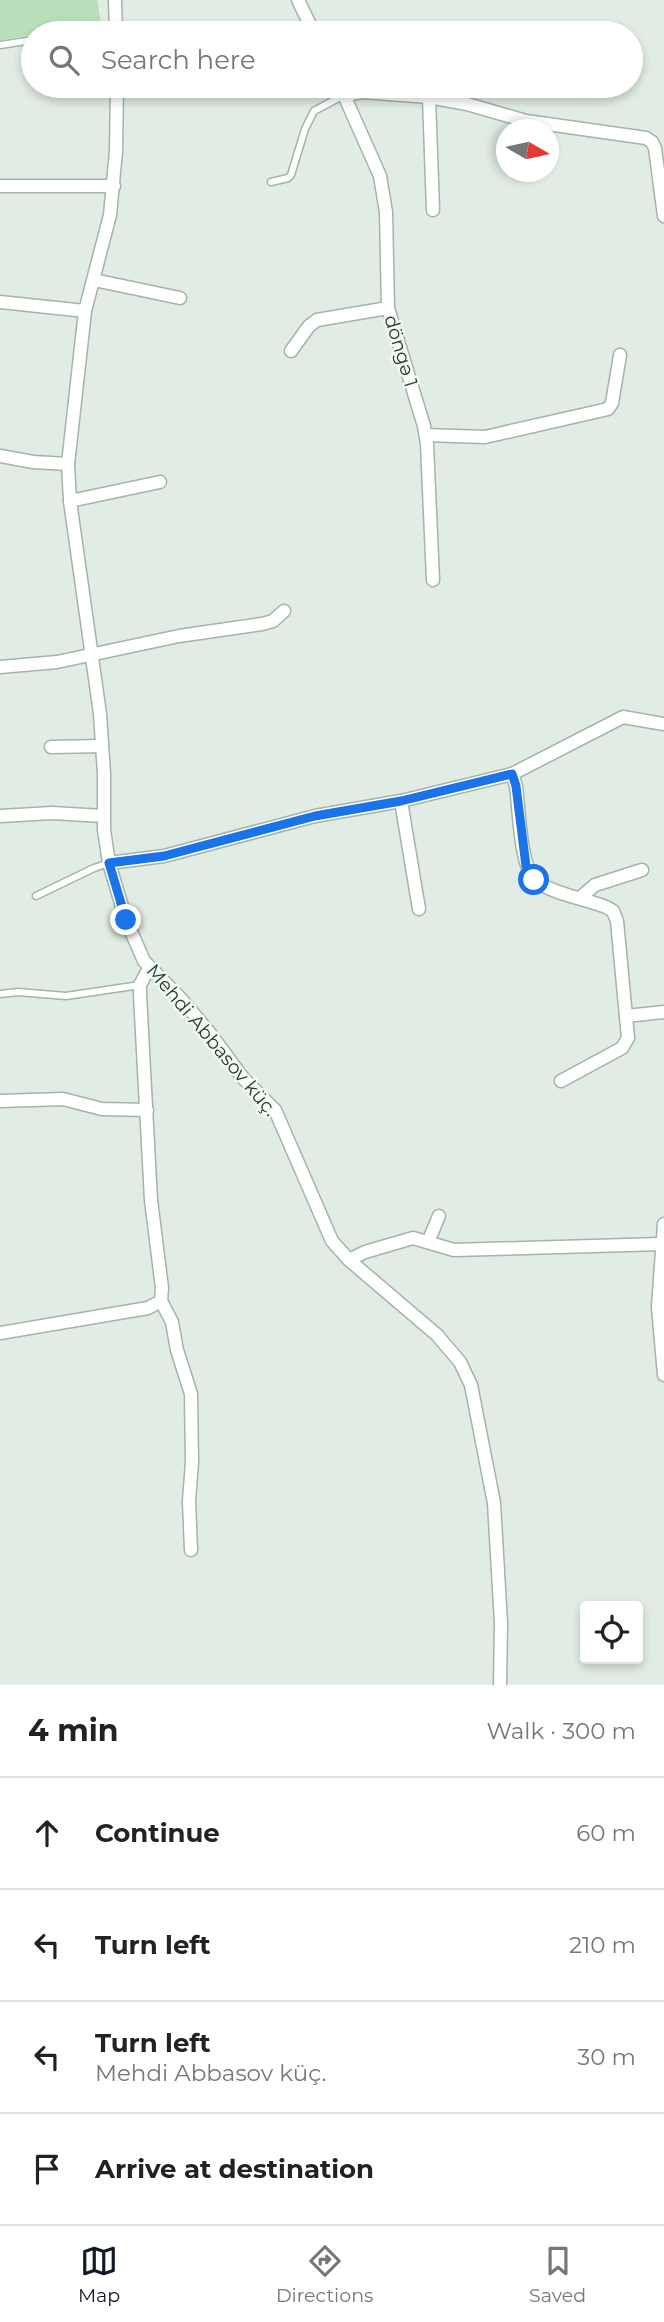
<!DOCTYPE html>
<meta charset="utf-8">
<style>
body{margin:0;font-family:Montserrat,sans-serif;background:#f2f2f2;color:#222}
.controls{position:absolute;right:21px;bottom:21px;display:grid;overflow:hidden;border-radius:7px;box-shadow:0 4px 10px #0003}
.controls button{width:63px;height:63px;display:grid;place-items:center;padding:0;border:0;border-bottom:2px solid #e0e0e0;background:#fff;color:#222;font:35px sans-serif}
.compass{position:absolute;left:496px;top:119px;width:63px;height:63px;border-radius:50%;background:#fff;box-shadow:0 4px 10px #0003;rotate:99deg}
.stop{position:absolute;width:21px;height:21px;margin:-16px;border:5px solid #1a73e8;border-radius:50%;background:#fff}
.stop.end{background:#1a73e8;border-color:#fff;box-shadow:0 2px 7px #0008}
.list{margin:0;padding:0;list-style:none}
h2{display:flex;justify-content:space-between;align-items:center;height:91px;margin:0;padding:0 28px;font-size:30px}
h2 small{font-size:23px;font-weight:400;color:#767676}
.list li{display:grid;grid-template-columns:46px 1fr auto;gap:21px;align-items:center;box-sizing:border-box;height:112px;padding:0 28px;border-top:2px solid #e0e0e0}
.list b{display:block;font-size:26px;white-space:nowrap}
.list p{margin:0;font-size:23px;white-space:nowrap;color:#767676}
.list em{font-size:23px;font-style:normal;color:#767676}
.icon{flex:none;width:38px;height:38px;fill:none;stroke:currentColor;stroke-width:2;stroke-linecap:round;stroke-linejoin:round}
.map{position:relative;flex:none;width:664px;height:1685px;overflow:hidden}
.search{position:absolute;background:#fff;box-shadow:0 4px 10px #0003;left:21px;right:21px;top:21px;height:77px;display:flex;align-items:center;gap:18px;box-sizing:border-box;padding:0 24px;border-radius:38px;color:#767676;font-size:26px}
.sheet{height:539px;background:#fff}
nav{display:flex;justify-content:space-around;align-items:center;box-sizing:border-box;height:98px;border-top:2px solid #e0e0e0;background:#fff;font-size:19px;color:#767676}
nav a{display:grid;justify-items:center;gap:4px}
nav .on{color:#111827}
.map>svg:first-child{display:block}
</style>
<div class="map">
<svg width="664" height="1685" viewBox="0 0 664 1685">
<rect width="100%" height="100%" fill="#e1ece4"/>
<polygon fill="#b8deba" points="0,0 97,0 101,24 0,40"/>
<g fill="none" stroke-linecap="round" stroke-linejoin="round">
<defs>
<g id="lane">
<polyline points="75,33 116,27"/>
<polyline points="0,45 33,40"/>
<polyline points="271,182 288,178 291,175 305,129 314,111 344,95"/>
<polyline points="36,896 94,868 109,863"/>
<polyline points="0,994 18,992 66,996 140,985"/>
</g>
<g id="street">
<polyline points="115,0 116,33"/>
<polyline points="298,0 314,33"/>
<polyline points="117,86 116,151 110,215 85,311 68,464 70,501 100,714 104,774 104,830 109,863 126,920 144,961 182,1000 209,1032 243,1078 275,1110 332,1241 349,1260 437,1335 460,1362 471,1385 494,1503 501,1623 500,1685"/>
<polyline points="340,86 380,176 386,212 388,308 424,426 427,444 433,580"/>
<polyline points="345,95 362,92 429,97 467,104 526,121 646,138 652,142 655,148 664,216"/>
<polyline points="429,97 433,210"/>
<polyline points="0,186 114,186"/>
<polyline points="94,280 180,298"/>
<polyline points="0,302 85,311"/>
<polyline points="291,351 309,326 317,320 388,308"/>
<polyline points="426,435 485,437 608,409 612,403 620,355"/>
<polyline points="0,456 33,462 68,464"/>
<polyline points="70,501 160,482"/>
<polyline points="0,667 57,662 179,636 262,624 273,621 284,611"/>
<polyline points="51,747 102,746"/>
<path d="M512 774 516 786C519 807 520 871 537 882 555 894 585 899 606 907L613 911 617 921 628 1038 622 1048 561 1081"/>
<polyline points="401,801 419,909"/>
<polyline points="0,816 52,813 103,816"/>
<polyline points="109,863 164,856 315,816 401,801 512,774 623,717 664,724"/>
<polyline points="581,897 595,885 642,870"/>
<polyline points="626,1016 664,1012"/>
<polyline points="0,1101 63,1099 102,1109 147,1110"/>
<polyline points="664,1224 658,1307 664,1375"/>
<polyline points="428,1242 439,1216"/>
<polyline points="349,1260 365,1252 413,1238 454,1250 661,1244"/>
<polyline points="161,1301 172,1322 177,1350 191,1394 192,1462 189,1501 191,1550"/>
<polyline points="0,1333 148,1308 161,1301 162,1288 151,1200 140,995 140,985 149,968"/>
</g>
</defs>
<use href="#lane" stroke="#a3b4aa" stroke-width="9"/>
<use href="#street" stroke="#a3b4aa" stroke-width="15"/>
<use href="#lane" stroke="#fff" stroke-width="6"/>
<use href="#street" stroke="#fff" stroke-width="12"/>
</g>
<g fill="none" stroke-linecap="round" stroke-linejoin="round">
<polyline stroke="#1a73e8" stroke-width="9" points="126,920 109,863 164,856 315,816 401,801 512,774 516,786 526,866 534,880"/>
</g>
<g text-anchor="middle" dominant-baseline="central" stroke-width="5" stroke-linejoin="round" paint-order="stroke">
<g font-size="19" fill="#203d2f" stroke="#f1f8f3">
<text transform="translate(401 351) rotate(73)">döngə 1</text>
<text transform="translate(212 1040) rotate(50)">Mehdi Abbasov küç.</text>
</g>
</g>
</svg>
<div class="controls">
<button><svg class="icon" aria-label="locate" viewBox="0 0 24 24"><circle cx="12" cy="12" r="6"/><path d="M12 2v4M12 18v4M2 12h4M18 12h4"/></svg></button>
</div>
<svg class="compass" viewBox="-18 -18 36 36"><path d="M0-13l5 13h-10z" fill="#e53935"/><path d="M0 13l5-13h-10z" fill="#767676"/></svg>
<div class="stop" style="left:534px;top:880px"></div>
<div class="stop end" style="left:126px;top:920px"></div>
<div class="search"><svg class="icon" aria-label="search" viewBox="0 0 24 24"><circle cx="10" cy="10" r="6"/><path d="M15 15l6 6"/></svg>Search here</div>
</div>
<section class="sheet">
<h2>4 min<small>Walk · 300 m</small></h2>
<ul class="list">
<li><svg class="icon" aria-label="ahead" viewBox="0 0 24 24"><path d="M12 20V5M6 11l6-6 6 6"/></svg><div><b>Continue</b></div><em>60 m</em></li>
<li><svg class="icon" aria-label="left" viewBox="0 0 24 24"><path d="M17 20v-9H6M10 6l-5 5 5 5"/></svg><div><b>Turn left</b></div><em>210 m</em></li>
<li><svg class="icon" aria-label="left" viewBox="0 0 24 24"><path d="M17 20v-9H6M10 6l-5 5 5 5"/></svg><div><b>Turn left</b><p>Mehdi Abbasov küç.</p></div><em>30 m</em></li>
<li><svg class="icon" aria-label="arrive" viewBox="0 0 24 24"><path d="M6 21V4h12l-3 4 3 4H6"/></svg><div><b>Arrive at destination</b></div></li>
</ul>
</section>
<nav>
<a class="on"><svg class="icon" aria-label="map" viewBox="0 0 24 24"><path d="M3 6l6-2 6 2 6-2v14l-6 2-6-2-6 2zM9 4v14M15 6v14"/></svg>Map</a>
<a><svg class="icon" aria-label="directions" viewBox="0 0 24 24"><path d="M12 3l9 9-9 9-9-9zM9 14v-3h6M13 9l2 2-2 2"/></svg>Directions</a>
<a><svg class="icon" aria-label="saved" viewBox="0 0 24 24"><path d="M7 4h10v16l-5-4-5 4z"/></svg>Saved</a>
</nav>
